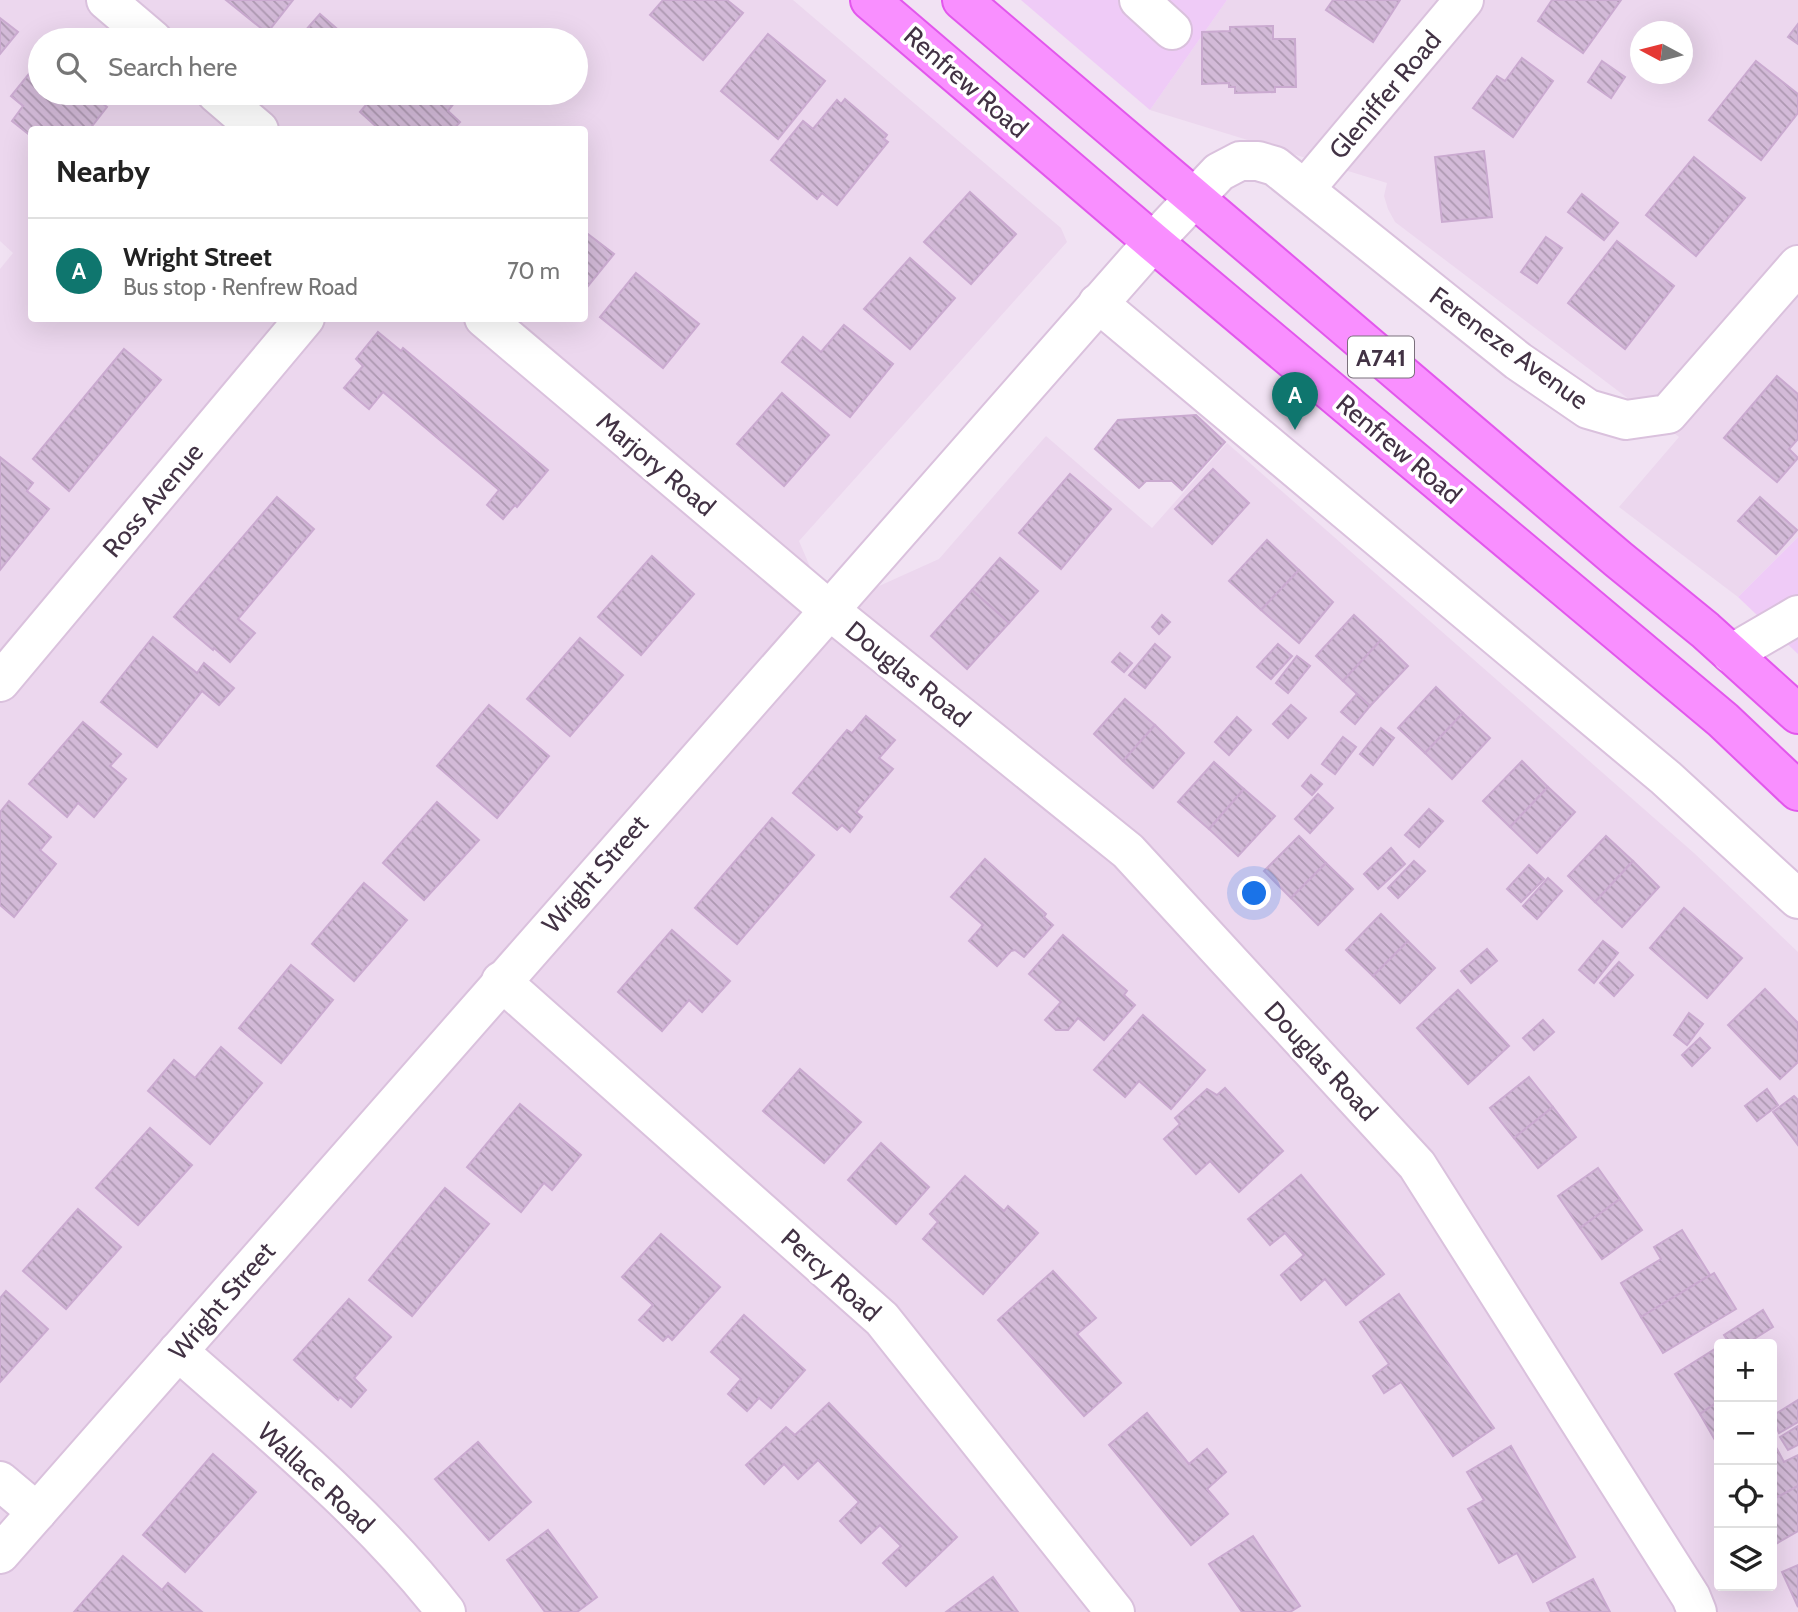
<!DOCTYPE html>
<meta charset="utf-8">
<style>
body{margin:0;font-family:Cabin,sans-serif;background:#f2f2f2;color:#222}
.controls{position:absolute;right:21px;bottom:21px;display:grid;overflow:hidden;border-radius:7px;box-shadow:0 7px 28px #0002}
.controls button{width:63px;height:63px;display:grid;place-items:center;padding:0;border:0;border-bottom:2px solid #e0e0e0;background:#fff;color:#222;font:35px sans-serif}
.compass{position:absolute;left:1630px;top:21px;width:63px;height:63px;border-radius:50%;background:#fff;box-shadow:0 7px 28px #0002;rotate:277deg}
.you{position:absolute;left:1255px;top:894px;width:24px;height:24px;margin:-18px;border:5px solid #fff;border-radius:50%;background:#1a73e8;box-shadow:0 0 0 10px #1a73e833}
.badge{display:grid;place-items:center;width:46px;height:46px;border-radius:50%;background:#0f766e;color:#fff;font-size:23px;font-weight:700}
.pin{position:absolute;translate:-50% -58px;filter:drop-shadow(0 2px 4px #0008)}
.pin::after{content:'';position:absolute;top:37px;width:24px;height:21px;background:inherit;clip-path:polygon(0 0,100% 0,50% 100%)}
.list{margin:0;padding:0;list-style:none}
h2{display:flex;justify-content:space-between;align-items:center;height:91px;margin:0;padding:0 28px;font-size:30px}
h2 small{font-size:23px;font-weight:400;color:#767676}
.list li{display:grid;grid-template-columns:46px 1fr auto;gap:21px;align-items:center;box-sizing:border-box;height:105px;padding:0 28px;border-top:2px solid #e0e0e0}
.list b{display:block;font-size:26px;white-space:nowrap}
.list p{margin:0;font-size:23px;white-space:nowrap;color:#767676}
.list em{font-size:23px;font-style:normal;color:#767676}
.icon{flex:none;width:38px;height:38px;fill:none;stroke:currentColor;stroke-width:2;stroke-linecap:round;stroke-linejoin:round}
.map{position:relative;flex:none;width:1798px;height:1612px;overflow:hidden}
.search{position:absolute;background:#fff;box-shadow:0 7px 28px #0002;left:28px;top:28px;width:560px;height:77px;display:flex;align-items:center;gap:18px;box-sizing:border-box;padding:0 24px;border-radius:38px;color:#767676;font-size:26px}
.panel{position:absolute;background:#fff;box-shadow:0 7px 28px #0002;left:28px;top:126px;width:560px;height:196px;border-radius:7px}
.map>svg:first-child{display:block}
</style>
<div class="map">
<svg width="1798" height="1612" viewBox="0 0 1798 1612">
<defs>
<pattern id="building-back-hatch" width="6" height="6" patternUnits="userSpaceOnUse" patternTransform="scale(1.75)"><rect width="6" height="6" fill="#d3bad8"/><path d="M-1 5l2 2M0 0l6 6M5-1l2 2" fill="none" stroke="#ad98b1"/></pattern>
</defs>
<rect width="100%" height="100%" fill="#f1e2f3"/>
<g fill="#ecd7ee" fill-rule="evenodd">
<path d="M0 0H793L1061 228 1067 242 799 541 828 609 939 559 1046 436 1152 528 1227 443 1694 853 1798 952V1612H0V269L13 253 0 241ZM40 40H576V93H40ZM32 130H584V318H32ZM1719 1344H1772V1586H1719Z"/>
<path d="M1227 0H1798V537L1738 597 1619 507 1679 437 1395 222 1388 209 1384 196 1387 183 1150 110ZM1640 32H1682V74H1640Z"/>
</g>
<g fill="#efcbf7">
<polygon points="1021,0 1227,0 1150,110"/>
<polygon points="1798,537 1798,654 1738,597"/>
</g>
<g fill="url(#building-back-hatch)" stroke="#caaad0" stroke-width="2">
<polygon points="226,0 293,0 267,33"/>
<polygon points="663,0 727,0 743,13 703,60 650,15"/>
<polygon points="1333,0 1400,0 1373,42 1326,10"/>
<polygon points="1552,0 1621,0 1583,53 1538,21"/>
<polygon points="320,14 350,40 297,40"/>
<polygon points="0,18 18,32 0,54"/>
<polygon points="1798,24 1798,44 1788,37"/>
<polygon points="1273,26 1273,39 1295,39 1296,87 1275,87 1275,92 1235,93 1235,87 1229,87 1229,83 1202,84 1202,32 1230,31 1230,27"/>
<polygon points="768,34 825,81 778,139 721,91"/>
<polygon points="1522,58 1553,81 1513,137 1473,108 1497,76 1505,81"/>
<polygon points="40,60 40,93 89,93 107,107 89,130 32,130 32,137 12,121 23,106 11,96"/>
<polygon points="1602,61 1625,77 1611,98 1588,82"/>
<polygon points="1756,61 1798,94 1798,113 1761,160 1709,120"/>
<polygon points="376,93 453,93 458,98 448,111 460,122 453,130 380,130 360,112"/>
<polygon points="845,99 887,135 884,139 888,142 837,205 822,193 817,199 771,160 803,121 813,129 837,100 841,104"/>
<polygon points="1484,151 1492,217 1442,222 1435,157"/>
<polygon points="1694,157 1745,198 1696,256 1646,215"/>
<polygon points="970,192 1016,234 971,284 924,242"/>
<polygon points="1582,194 1618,223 1604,240 1568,212"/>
<polygon points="584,231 614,254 584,291"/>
<polygon points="1546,237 1562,248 1537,283 1521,272"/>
<polygon points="1617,241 1674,286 1625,349 1568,303"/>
<polygon points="910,258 955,298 910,349 864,309"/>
<polygon points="636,273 699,324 663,368 600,317"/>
<polygon points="844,325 893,364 850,417 782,362 803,337 821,352"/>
<polygon points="378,332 401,351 403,348 548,470 517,507 515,505 503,519 487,505 499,490 383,392 369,409 344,388 363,366 356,359"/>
<polygon points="124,349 161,380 69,491 33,459"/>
<polygon points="1777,376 1798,394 1798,439 1789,449 1798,458 1777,482 1724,438"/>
<polygon points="782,393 829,435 784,486 737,444"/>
<polygon points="1196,415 1225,442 1182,490 1172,481 1146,481 1139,488 1095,449 1118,420"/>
<polygon points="0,457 33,483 27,491 49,509 0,570"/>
<polygon points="1213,469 1249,503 1212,544 1175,509"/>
<polygon points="1070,474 1111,509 1061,569 1019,533"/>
<polygon points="277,497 314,529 238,619 255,633 230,662 214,648 213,650 174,617"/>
<polygon points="1760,497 1797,530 1776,554 1738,521"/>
<polygon points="1267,540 1299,570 1261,610 1229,581"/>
<polygon points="652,556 694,594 641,655 598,617"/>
<polygon points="1000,558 1038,591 1009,623 972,590"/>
<polygon points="1299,570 1333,602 1299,643 1261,610"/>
<polygon points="972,590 1009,623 967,669 931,636"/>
<polygon points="1162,615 1170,622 1159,634 1152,627"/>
<polygon points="1354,615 1381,640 1343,681 1316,656"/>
<polygon points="153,637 197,673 204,663 234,688 219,705 202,691 157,747 101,702"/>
<polygon points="580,638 623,675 570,736 527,699"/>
<polygon points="1381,640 1408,666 1370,706 1343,681"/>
<polygon points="1155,644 1170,657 1145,688 1129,675"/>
<polygon points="1278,644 1292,656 1271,679 1257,667"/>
<polygon points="1120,653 1132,663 1124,672 1112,662"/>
<polygon points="1297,656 1310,666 1288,693 1276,683"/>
<polygon points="1436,687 1463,713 1425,753 1398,728"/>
<polygon points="1357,694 1370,706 1355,724 1341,712"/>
<polygon points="1125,699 1155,725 1123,761 1094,734"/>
<polygon points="489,705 549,756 497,818 437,766"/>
<polygon points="1291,705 1306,718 1288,738 1273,724"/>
<polygon points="1463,713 1490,738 1452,779 1425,753"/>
<polygon points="866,716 895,740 879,758 893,769 856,812 862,817 850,832 842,825 837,830 793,793 847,730 852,733"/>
<polygon points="1237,717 1251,730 1229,755 1215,742"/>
<polygon points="83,722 121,754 110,766 126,779 94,817 78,803 67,817 29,784"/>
<polygon points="1155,725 1184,753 1153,788 1123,761"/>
<polygon points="1381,728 1394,738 1373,765 1360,754"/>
<polygon points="1343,737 1356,747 1335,774 1322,764"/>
<polygon points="1522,761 1548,787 1510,827 1483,801"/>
<polygon points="1214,762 1244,789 1209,829 1178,802"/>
<polygon points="1311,775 1322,784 1312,795 1302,786"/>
<polygon points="1548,787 1575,812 1537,853 1510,827"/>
<polygon points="1244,789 1275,816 1238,856 1209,829"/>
<polygon points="1318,794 1333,808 1310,833 1295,819"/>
<polygon points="9,801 51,837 40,850 56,864 14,917 0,905 0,812"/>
<polygon points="437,802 479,840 424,900 383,863"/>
<polygon points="1429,809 1443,821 1419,847 1405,835"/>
<polygon points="772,818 814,855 737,944 695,908"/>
<polygon points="1299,836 1326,863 1291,898 1264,871"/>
<polygon points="1606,836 1633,861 1595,902 1568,876"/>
<polygon points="1391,848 1405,864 1378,889 1364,874"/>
<polygon points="985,859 1046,914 1044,917 1053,925 1024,957 1015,950 1011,951 997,966 969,941 983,925 951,897"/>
<polygon points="1414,861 1425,871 1398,898 1388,888"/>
<polygon points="1633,861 1659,887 1622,927 1595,902"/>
<polygon points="1326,863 1353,889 1318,925 1291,898"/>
<polygon points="1529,865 1544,879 1521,902 1507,889"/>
<polygon points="1548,878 1562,891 1537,919 1523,906"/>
<polygon points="364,883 407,920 354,981 312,944"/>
<polygon points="1684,908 1742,958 1707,998 1650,948"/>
<polygon points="1381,914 1408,941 1373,976 1346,950"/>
<polygon points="672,930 730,981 702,1012 689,1000 662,1031 618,992"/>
<polygon points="1063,935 1127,991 1124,995 1135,1005 1104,1040 1078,1018 1068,1030 1056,1030 1045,1020 1061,1002 1029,974"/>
<polygon points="1408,941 1435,968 1400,1003 1373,976"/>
<polygon points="1603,941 1618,953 1594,983 1579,970"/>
<polygon points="1487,949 1497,961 1471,983 1461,971"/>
<polygon points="1619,962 1633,975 1614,996 1600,983"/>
<polygon points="291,965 333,1000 281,1063 239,1028"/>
<polygon points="1765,989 1798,1023 1798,1062 1780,1079 1728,1025"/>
<polygon points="1458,990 1509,1046 1468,1084 1417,1028"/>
<polygon points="1689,1013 1703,1024 1687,1045 1674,1035"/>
<polygon points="1143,1015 1205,1070 1171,1109 1139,1081 1125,1097 1094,1070"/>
<polygon points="1543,1020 1554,1032 1534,1050 1523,1038"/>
<polygon points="1700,1038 1710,1048 1692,1066 1682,1055"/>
<polygon points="221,1047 262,1083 210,1144 148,1091 174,1060 195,1078"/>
<polygon points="800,1069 861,1122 824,1163 763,1111"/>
<polygon points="1529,1077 1553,1107 1514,1138 1490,1108"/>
<polygon points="1225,1088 1283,1151 1239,1192 1210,1161 1196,1174 1164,1139 1180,1124 1175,1118 1207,1089 1217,1095"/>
<polygon points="1767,1089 1778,1105 1757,1121 1745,1106"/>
<polygon points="1794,1096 1798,1100 1798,1145 1773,1112"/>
<polygon points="520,1104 581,1155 552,1190 544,1183 521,1212 467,1167"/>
<polygon points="1553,1107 1576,1137 1538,1168 1514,1138"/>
<polygon points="150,1128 192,1165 138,1225 96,1188"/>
<polygon points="881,1143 929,1187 896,1224 848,1180"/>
<polygon points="1598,1168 1620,1199 1580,1228 1558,1196"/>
<polygon points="1301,1175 1384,1274 1346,1305 1325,1279 1301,1300 1281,1275 1304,1255 1285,1233 1270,1245 1248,1219"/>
<polygon points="965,1176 1004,1211 1008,1206 1038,1233 983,1294 923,1239 938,1222 930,1214"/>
<polygon points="445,1188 489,1224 412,1316 369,1280"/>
<polygon points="1620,1199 1642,1230 1602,1259 1580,1228"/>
<polygon points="78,1209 121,1247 66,1309 23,1271"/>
<polygon points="1682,1230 1710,1275 1641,1317 1621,1283 1661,1259 1654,1247"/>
<polygon points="661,1234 720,1287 672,1340 668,1336 663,1341 639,1320 653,1305 622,1277"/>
<polygon points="1053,1271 1096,1318 1077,1334 1121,1383 1084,1416 998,1320"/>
<polygon points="1714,1273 1736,1309 1663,1353 1641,1317"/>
<polygon points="6,1291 48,1329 0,1382 0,1298"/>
<polygon points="1399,1294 1494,1428 1453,1456 1401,1382 1384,1393 1373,1376 1389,1364 1360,1322"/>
<polygon points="349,1299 391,1337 354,1378 366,1390 351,1407 340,1397 338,1400 294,1360"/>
<polygon points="1763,1310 1773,1327 1746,1344 1730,1344 1724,1335"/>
<polygon points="744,1315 805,1370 771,1408 759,1398 747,1411 728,1394 741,1379 711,1352"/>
<polygon points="1718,1347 1719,1401 1700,1414 1675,1374"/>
<polygon points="1798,1400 1798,1422 1779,1433 1772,1416"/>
<polygon points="1719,1401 1719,1447 1700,1414"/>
<polygon points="829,1403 957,1537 906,1586 883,1563 901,1546 880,1525 861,1543 840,1521 859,1502 818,1460 798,1479 784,1464 764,1484 746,1465 786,1427 795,1435"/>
<polygon points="1147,1413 1189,1464 1207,1449 1226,1472 1207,1489 1228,1514 1191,1545 1109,1445"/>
<polygon points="1798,1426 1798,1445 1788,1450 1780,1437"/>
<polygon points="478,1442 531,1502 489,1540 435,1479"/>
<polygon points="1511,1446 1575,1557 1533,1582 1517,1553 1499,1563 1468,1509 1484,1500 1467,1472"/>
<polygon points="1777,1449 1784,1462 1798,1455 1798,1486 1772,1500 1772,1452"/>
<polygon points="213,1454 256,1492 185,1572 143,1535"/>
<polygon points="1798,1486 1798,1531 1774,1545 1772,1541 1772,1500"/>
<polygon points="548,1530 597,1597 577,1612 545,1612 507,1560"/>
<polygon points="1253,1536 1300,1606 1290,1612 1242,1612 1209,1564"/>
<polygon points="123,1556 162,1590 168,1583 202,1612 74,1612"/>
<polygon points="1798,1565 1798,1607 1782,1572"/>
<polygon points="993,1577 1018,1612 946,1612"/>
<polygon points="1593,1579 1610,1612 1551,1612 1547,1603"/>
</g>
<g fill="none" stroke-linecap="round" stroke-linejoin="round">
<defs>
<g id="minor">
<polyline points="106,0 153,40"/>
<polyline points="1139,0 1172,30"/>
<polyline points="216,93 259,130"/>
<polyline points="1305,189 1464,0"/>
<polyline points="1098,303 1666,778 1798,899"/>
<polyline points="484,318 828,609 1128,851 1417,1165 1691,1597 1697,1612"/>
<polyline points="1731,654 1798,615"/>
<polyline points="0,682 305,318"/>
<polyline points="501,981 882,1319 1115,1612"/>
<path d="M178 1351C271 1433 370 1514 446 1612"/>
<polyline points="0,1481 37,1512"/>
<polyline points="0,1554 1153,242 1219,172 1240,161 1258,161 1275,166 1518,361 1588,409 1626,420 1668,414 1798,265"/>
</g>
<g id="major">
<polyline points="870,0 1153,242 1723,720 1798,791"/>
<polyline points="962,0 1618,559 1705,630 1798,714"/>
</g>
</defs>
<use href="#minor" stroke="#dac1dd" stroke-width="42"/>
<use href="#major" stroke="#e257ec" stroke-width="42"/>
<use href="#minor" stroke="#fff" stroke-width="38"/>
<use href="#major" stroke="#f98fff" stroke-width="38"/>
</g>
<g text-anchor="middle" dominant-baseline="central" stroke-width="7" stroke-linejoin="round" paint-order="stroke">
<rect fill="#fff" stroke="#7b707c" stroke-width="2" x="1348" y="336.5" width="66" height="41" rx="5"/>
<g font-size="24" font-weight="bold" fill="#423244">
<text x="1381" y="357">A741</text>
</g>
<g font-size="26" fill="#423244" stroke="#fff">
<text transform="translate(966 82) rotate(41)">Renfrew Road</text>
<text transform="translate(1385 95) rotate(-50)">Gleniffer Road</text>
<text transform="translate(1509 348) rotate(36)">Fereneze Avenue</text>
<text transform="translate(1399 449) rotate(40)">Renfrew Road</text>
<text transform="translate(656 464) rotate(40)">Marjory Road</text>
<text transform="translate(153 500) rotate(-50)">Ross Avenue</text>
<text transform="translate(908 674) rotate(39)">Douglas Road</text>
<text transform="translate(595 874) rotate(-49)">Wright Street</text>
<text transform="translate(1321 1061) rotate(47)">Douglas Road</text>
<text transform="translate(831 1275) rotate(42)">Percy Road</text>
<text transform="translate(222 1301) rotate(-49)">Wright Street</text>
<text transform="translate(316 1478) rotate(43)">Wallace Road</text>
</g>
</g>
</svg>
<div class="controls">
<button>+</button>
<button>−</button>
<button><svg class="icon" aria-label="locate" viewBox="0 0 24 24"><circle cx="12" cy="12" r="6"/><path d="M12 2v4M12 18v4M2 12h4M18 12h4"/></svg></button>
<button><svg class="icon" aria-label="layers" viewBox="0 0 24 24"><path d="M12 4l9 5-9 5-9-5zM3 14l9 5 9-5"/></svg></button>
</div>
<svg class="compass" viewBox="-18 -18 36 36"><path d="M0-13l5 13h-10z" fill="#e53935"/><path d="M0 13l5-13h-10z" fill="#767676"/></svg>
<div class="you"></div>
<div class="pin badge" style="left:1295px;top:430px">A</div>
<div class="search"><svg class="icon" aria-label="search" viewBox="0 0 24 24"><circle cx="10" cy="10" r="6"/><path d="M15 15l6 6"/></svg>Search here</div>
<section class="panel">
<h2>Nearby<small></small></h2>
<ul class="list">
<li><span class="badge">A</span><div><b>Wright Street</b><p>Bus stop · Renfrew Road</p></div><em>70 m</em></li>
</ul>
</section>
</div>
